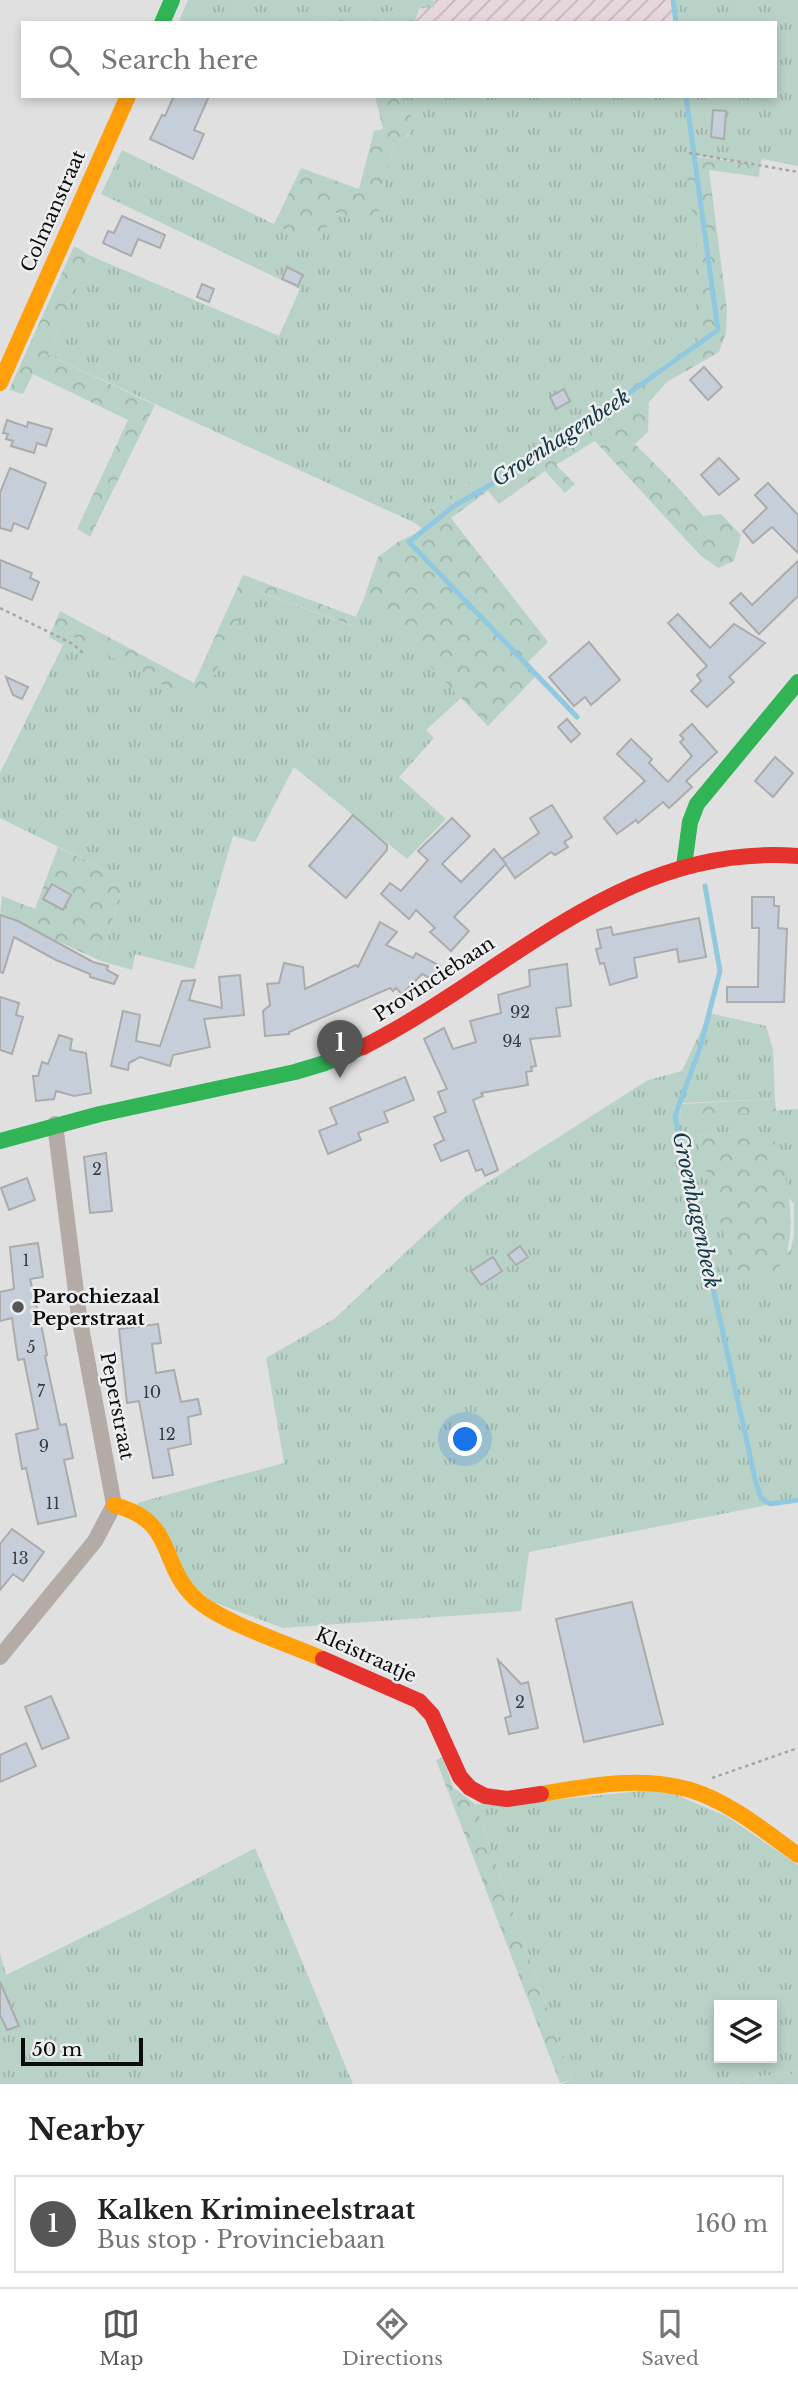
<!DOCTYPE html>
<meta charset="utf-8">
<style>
body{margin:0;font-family:"Libre Baskerville",serif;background:#f2f2f2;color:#222}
.controls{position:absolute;right:21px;bottom:21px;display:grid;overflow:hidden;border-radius:0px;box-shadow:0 4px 10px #0003}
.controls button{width:63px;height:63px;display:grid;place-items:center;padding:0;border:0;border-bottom:2px solid #e0e0e0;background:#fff;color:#222;font:35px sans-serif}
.scale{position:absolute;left:21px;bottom:18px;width:122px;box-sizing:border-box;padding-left:7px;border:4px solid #0c0c0d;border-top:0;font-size:19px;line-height:24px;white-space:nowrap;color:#0c0c0d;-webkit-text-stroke:5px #edeeef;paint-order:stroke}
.you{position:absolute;left:466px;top:1440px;width:24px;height:24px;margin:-18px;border:5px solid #fff;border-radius:50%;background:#1a73e8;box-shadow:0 0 0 10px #1a73e833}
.badge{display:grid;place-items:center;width:46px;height:46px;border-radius:50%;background:#565657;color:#fff;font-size:23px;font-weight:700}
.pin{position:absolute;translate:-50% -58px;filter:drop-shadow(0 2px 4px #0008)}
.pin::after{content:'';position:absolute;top:37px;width:24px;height:21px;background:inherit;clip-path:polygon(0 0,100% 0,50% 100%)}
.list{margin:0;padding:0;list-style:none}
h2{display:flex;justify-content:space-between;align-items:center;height:91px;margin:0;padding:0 28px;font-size:30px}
h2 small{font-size:23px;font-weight:400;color:#767676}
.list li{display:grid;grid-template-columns:46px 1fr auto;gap:21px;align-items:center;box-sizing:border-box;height:98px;margin:0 14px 14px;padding:0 14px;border:2px solid #e0e0e0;border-radius:0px}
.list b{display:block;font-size:26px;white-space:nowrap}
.list p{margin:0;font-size:23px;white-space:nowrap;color:#767676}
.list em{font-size:23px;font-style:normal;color:#767676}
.icon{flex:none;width:38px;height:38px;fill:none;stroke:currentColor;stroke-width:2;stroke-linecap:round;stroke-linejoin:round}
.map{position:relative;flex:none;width:798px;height:2084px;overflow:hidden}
.search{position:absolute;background:#fff;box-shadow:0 4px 10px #0003;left:21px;right:21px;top:21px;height:77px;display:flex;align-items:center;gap:18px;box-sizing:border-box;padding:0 24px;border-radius:0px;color:#767676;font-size:26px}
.sheet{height:203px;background:#fff}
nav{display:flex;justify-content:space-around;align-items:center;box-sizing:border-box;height:98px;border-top:2px solid #e0e0e0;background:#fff;font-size:19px;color:#767676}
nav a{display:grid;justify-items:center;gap:4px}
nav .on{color:#565657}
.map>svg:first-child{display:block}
</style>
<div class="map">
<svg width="798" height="2084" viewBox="0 0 798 2084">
<defs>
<pattern id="industrial-furrows" width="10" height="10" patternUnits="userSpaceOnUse" patternTransform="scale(1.75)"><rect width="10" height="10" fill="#e5d7db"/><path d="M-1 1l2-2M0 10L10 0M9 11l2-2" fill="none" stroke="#c3b7bb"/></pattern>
<pattern id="grass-tufts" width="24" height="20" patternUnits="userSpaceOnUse" patternTransform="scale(1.75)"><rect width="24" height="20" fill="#b9d2c7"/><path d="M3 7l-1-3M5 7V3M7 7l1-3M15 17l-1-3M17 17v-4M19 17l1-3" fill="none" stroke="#9eb3aa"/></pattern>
<pattern id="forest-crowns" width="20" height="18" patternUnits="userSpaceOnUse" patternTransform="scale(1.75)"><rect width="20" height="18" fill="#b9d2c7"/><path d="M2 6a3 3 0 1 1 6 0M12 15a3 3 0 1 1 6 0" fill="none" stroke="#9eb3aa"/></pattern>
</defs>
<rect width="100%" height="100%" fill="#e0e0e1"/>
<polygon fill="url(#industrial-furrows)" points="433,0 671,0 675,23 415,23 419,8 434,7"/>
<g fill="url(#grass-tufts)" fill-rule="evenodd">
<polygon points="188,0 433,0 434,7 291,23 178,23"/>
<polygon points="671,0 798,0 798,166 762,159 760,165 695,155 701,278 701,332 687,347 653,373 612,399 594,420 490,467 413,522 48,355 91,256 279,336 300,289 101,194 122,150 317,245 333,212 375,228 393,147 409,135 398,109 400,96 775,96 775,23 675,23"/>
<polygon points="251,589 352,626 364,598 461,698 426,730 434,738 399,777 446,819 407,859 294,767 255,842 233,836 194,969 135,954 132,970 101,961 124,879 0,818 0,773 69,633 201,705"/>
<path d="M709 1013 766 1026 773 1049 775 1099 681 1103 680 1117 798 1109V1499L529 1552 521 1611 283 1628 213 1602 191 1583 137 1503 284 1463 266 1358 334 1319 466 1196 648 1080 682 1071ZM734 1132 794 1204V1235L790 1252 697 1136Z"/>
<path d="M662 1789 726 1816 798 1865V2071L762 2076 735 2084H561L572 2079 475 1804 503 1805ZM719 2005H772V2058H719Z"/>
<polygon points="255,1848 353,2084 0,2084 0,1953 6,1975 136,1911"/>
</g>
<g fill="url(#forest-crowns)">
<polygon points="419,8 415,23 291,23"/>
<path d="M375 96H400L398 109 411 115C416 132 405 138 393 147L375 229 334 212 317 245 274 224 301 168 359 189 374 131 383 129Z"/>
<polygon points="684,155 760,165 759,177 709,170 727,309 726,333 719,352 667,382 649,402 648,432 635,444 674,483 703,516 721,514 741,535 734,561 718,568 700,555 595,441 556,465 575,484 565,493 545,471 499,504 488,491 451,518 548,642 528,662 538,674 488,726 364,598 378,557 399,541 424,530 413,522 490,467 594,420 612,399 653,373 687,347 701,332 701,278"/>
<polygon points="74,246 91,256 48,355 155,405 90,537 77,529 128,420 33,374 23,394 9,390"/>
<polygon points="243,575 356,617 353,626 252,589 201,705 69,634 63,645 49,637 60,611 194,683"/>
<polygon points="58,847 124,879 101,961 0,915 2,896 35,909"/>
<polygon points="775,1099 776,1111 680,1118 681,1104"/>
<path d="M734 1132 766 1137 777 1143C787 1178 798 1226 784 1260 774 1275 766 1279 748 1280L740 1272 729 1254 697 1136Z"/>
<polygon points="443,1757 453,1787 475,1804 572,2079 560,2083 436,1760"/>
<polygon points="798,2071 798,2084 735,2084 762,2076"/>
</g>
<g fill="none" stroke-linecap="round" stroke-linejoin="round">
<g stroke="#90c8df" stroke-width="5">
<polyline points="673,0 676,23"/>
<polyline points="577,717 409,542 454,506 540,456 718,330 686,96"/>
<polyline points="705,886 720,971 700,1048 675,1116 756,1483 761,1498 770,1504 798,1500"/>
</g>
</g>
<g fill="#c6cfd9" stroke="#ababab" stroke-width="2">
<polygon points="174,96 209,96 194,130 204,134 193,159 150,139 162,115 165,116"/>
<polygon points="713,110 726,111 724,139 711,137"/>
<polygon points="122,216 165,235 160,248 138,239 131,256 103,243 108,231 114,233"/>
<polygon points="287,267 303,275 298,286 282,279"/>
<polygon points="202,284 214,289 209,302 197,297"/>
<polygon points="704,367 722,387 708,400 690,380"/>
<polygon points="564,389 570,401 556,409 550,397"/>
<polygon points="7,420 27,427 28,422 52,429 46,446 37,443 34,453 11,446 13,441 6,439 8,434 3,433"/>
<polygon points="719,458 739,479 719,495 701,475"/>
<polygon points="10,468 46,483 28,529 14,523 11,531 0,528 0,493"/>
<polygon points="768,483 798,515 798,553 772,527 753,543 743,531 767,508 755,495"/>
<polygon points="0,560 32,573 30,578 39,582 32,600 0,587"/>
<polygon points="798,561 798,596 759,634 730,603 741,593 752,605"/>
<polygon points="678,614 710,648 734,624 765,643 729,677 734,682 707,707 691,691 701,681 697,675 707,666 668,623"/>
<polygon points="589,642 620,680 591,705 585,697 574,706 549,677"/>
<polygon points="6,677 28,687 22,699 13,695"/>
<polygon points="567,719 580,734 571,742 558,727"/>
<polygon points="692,724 717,752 686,781 692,787 669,808 663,802 638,823 636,820 617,834 604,818 645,781 617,754 631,739 652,759 649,763 668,782 692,756 680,742 684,739 680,735"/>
<polygon points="775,757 793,773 773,797 755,781"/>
<polygon points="552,805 572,837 564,842 568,847 555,855 551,852 515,878 502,859 539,833 530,818"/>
<polygon points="353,815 387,845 387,850 346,898 309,866"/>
<polygon points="452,818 470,836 442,864 461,882 494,849 506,864 454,917 469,931 451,951 430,932 435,928 416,910 409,919 381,894 390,883 401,891 428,860 418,851"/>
<polygon points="52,884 71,895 63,910 43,899"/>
<polygon points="752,897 774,897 774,906 779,906 778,928 787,929 784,1002 727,1002 727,987 758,987 759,928 752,928"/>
<polygon points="0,915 18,921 93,962 108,966 107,970 118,976 114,984 90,977 90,974 56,960 14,937 3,973 0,972"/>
<polygon points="699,918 706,957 679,962 677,949 634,958 637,977 610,985 604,963 600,964 596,949 601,948 597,930 611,927 613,935"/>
<polygon points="380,922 397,932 386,945 413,958 416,953 440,966 432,979 422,974 402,994 396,988 393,991 390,988 289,1032 289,1034 265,1036 263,1011 270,1005 267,984 279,983 284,963 303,967 305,989 356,965 358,967"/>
<polygon points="567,964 571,1006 556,1008 560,1036 530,1039 536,1066 531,1067 532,1071 526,1072 528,1085 481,1093 483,1096 473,1100 498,1170 485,1176 482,1169 476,1171 468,1150 441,1161 434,1145 444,1140 434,1117 446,1112 438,1092 447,1089 424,1039 444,1028 453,1049 476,1042 470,1021 501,1013 498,995 530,986 529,970"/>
<polygon points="240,975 244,1015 204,1019 210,1047 173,1055 170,1066 140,1057 129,1063 128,1070 111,1066 123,1011 140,1015 136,1041 160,1046 182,981 195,980 189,1000 222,1008 219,977"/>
<polygon points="0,997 19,1003 16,1015 23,1017 12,1054 0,1050"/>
<polygon points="59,1035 72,1039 70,1050 86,1053 91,1093 74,1096 56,1091 54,1099 36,1101 33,1076 38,1076 42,1062 48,1064"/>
<polygon points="405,1077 414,1100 384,1112 388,1122 358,1133 361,1140 328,1154 319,1131 337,1124 330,1108"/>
<polygon points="106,1153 112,1211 90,1213 84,1157"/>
<polygon points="27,1178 35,1200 9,1210 1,1188"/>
<polygon points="38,1243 43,1277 30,1279 43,1334 47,1355 45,1356 60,1425 66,1424 73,1458 64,1460 76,1516 38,1524 26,1468 22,1469 16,1434 38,1429 24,1359 18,1360 12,1318 0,1321 0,1292 14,1289 10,1247"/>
<polygon points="520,1246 528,1257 516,1265 508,1255"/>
<polygon points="493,1257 502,1271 481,1285 471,1271"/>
<polygon points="158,1324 161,1343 152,1344 156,1373 174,1370 181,1402 198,1399 201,1414 188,1417 191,1444 168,1449 173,1475 153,1478 139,1401 127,1403 119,1329"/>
<polygon points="12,1529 44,1552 23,1581 13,1574 0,1590 0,1544"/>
<polygon points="632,1602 663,1724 584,1742 556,1619"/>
<polygon points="498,1660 521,1684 528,1682 538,1728 509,1734 505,1718 511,1716"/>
<polygon points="51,1696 69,1738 42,1749 25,1707"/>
<polygon points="26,1743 36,1766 0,1782 0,1755"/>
<polygon points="0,1982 19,2026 7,2030 0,2015"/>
</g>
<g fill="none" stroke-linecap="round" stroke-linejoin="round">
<g stroke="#aaa5a3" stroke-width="2.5" stroke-dasharray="3.5 3.5" stroke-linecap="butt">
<polyline points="689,153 798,172"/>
<polyline points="0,608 73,644 83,653"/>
<polyline points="712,1778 798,1748"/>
</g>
<polyline stroke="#b4aaa6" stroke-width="16" points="0,1657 95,1541 114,1505 79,1316 55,1124"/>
<g stroke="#30b455" stroke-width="16">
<polyline points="162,23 172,0"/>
<polyline points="684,866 690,822 697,804 798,682"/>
<polyline points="0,1141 100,1114 295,1072 325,1063 363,1047"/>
</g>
<g stroke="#ff9f0a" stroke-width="16">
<polyline points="0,383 128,96"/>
<path d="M114 1505C177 1521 158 1564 196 1599 221 1622 288 1644 323 1659"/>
<path d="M541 1794C593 1785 651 1774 702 1794 737 1808 767 1833 798 1855"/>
</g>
<g stroke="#e5322d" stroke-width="16">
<path d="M363 1047C508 974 622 842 798 856"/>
<polyline points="323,1659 419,1701 432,1715 460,1777 470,1788 485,1796 507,1799 541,1794"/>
</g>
</g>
<circle fill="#565657" stroke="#edeeef" stroke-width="2.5" cx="18" cy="1307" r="7"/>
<g text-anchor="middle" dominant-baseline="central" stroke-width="5" stroke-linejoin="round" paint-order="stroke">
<g font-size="16" fill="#3a3d40">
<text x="520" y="1012">92</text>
<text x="512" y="1041">94</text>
<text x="97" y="1169">2</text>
<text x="26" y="1260">1</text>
<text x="31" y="1347">5</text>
<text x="41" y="1391">7</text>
<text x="152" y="1392">10</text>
<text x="167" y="1434">12</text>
<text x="44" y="1446">9</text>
<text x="53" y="1503">11</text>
<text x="20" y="1558">13</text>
<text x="520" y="1702">2</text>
</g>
<g font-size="19" fill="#0c0c0d" stroke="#edeeef">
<text transform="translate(53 211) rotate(-66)">Colmanstraat</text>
<text transform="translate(434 979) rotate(-33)">Provinciebaan</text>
<text transform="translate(117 1406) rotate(79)">Peperstraat</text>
<text transform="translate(366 1655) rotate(24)">Kleistraatje</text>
</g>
<g font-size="19" font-weight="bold" fill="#0c0c0d" stroke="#edeeef" text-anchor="start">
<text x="32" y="1296">Parochiezaal<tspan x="32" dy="22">Peperstraat</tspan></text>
</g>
<g font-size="21" font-style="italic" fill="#133745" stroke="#edeeef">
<text transform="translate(561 438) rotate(-33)">Groenhagenbeek</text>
<text transform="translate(696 1210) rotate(78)">Groenhagenbeek</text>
</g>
</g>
</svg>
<div class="controls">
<button><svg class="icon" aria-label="layers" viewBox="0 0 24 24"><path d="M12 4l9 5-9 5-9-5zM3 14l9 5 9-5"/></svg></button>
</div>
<div class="scale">50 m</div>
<div class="you"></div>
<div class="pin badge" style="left:340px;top:1078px">1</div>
<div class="search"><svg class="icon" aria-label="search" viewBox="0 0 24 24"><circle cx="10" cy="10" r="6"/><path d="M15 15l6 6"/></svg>Search here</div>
</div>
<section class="sheet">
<h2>Nearby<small></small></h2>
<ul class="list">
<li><span class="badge">1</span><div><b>Kalken Krimineelstraat</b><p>Bus stop · Provinciebaan</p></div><em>160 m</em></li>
</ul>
</section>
<nav>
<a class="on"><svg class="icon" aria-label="map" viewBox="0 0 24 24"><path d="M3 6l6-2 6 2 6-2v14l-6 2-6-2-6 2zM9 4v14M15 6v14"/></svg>Map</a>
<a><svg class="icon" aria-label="directions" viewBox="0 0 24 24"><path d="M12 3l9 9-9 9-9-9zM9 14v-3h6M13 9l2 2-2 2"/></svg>Directions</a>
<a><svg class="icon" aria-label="saved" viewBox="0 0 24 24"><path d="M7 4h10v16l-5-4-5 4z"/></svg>Saved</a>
</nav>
